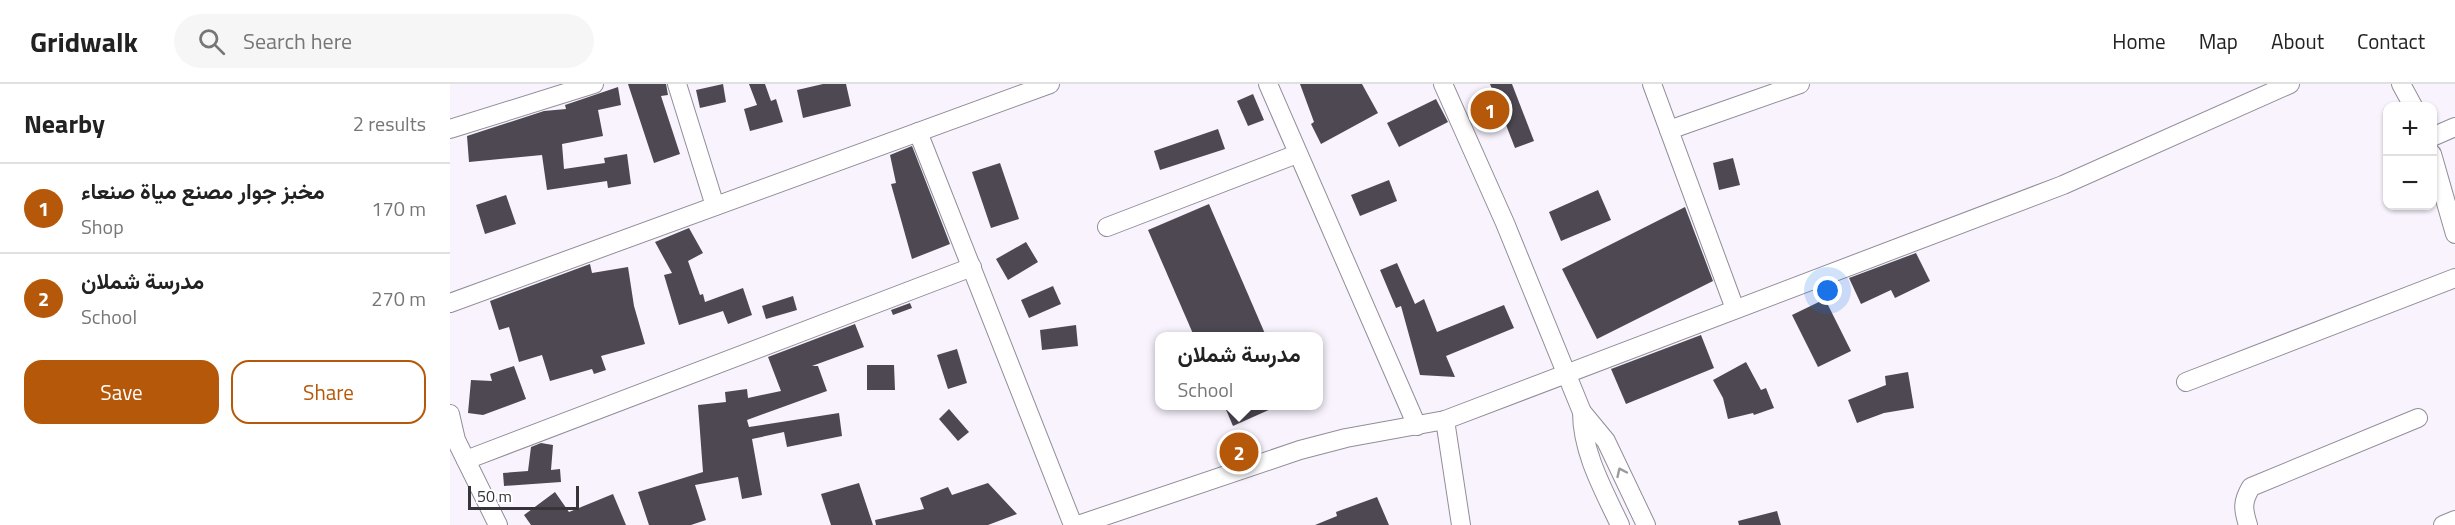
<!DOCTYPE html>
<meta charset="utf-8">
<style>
body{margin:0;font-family:"Titillium Web",Vazirmatn,sans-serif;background:#f6f6f6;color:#222}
.controls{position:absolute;right:18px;top:18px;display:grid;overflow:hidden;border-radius:12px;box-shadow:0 2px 4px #0004}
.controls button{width:54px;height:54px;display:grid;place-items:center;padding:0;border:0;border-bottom:2px solid #e0e0e0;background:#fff;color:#222;font:30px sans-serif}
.scale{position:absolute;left:18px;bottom:15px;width:111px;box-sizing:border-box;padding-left:6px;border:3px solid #373439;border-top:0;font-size:16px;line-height:21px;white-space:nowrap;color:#373439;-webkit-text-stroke:4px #fff;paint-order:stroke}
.you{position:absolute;left:1378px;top:207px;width:21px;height:21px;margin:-15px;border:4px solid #fff;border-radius:50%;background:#1a73e8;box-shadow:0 0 0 9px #1a73e833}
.badge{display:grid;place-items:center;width:39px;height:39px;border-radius:50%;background:#b65809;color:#fff;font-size:20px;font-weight:700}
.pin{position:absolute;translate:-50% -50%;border:3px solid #fff;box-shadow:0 2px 6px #0006}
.popup{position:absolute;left:705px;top:248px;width:168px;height:78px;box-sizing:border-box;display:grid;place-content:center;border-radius:12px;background:#fff;filter:drop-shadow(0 2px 4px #0005);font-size:20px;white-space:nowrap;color:#767676}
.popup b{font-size:22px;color:#222}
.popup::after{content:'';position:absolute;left:50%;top:100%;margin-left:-12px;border:12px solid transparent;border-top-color:#fff}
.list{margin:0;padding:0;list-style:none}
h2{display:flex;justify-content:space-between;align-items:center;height:78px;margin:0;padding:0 24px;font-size:26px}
h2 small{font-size:20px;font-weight:400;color:#767676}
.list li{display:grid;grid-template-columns:39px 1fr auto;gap:18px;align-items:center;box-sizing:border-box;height:90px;padding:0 24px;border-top:2px solid #e0e0e0}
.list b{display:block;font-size:22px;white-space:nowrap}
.list p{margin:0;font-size:20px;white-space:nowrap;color:#767676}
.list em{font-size:20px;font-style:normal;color:#767676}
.actions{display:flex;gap:12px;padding:18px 24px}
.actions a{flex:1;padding:14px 0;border:2px solid #b65809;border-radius:18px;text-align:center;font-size:21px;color:#b65809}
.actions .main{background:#b65809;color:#fff}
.icon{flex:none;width:33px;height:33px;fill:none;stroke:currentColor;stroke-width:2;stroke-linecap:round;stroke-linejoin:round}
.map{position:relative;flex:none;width:2005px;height:441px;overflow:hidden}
header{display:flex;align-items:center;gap:36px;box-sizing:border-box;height:84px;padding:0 30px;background:#fff;border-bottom:2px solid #e0e0e0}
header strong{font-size:28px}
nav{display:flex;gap:33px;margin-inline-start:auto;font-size:21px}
.search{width:420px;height:54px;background:#f6f6f6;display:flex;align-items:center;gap:15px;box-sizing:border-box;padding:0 21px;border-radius:33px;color:#767676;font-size:22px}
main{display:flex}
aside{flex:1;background:#fff}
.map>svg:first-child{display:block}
</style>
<header>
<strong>Gridwalk</strong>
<div class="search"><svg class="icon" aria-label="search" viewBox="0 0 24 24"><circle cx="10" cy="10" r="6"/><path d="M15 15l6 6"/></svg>Search here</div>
<nav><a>Home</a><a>Map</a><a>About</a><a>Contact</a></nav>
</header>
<main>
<aside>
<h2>Nearby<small>2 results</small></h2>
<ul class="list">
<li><span class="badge">1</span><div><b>مخبز جوار مصنع مياة صنعاء</b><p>Shop</p></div><em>170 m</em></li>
<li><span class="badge">2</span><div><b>مدرسة شملان</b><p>School</p></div><em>270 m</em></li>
</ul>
<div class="actions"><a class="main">Save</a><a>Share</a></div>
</aside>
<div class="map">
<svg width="2005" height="441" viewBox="0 0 2005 441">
<rect width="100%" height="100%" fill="#f8f3fd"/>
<g fill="#4d4852">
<polygon points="178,0 216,0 218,11 211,12 230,70 204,79"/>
<polygon points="273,0 276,18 250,24 246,6"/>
<polygon points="299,0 315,0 321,17 326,15 333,38 300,47 294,25 307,21"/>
<polygon points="373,0 396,0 401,22 353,34 347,6"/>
<polygon points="850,0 912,0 928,29 871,60 861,40 864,38"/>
<polygon points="1040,0 1062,0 1084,57 1065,64"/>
<polygon points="168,3 171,21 148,26 153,52 112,60 114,85 155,79 154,74 177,70 181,100 158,104 157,97 97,106 92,71 19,78 17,52 94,27 116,25 115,21"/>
<polygon points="803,10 814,36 798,42 787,17"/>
<polygon points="986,15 998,38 949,63 937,39"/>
<polygon points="768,45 775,65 710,86 704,67"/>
<polygon points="462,62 500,160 462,175 441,100 446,99 440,71"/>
<polygon points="1283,74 1290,101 1269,106 1263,79"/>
<polygon points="550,79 569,135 541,144 522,88"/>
<polygon points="939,96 947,117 910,132 901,111"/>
<polygon points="1148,106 1161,136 1111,157 1099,128"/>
<polygon points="56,111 66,140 35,150 26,121"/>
<polygon points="759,120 816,252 744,252 698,146"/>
<polygon points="1235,123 1263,197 1147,255 1112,185"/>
<polygon points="239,144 253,169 238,177 250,211 253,210 255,218 293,204 302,231 278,240 273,227 229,241 214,191 222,189 205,158"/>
<polygon points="576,158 588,178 558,196 546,175"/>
<polygon points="1466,169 1480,197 1445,214 1441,206 1411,220 1399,194"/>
<polygon points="947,179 965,220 974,215 987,248 1054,221 1064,244 996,272 1005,293 970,291 951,222 946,224 930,186"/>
<polygon points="140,180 142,189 178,183 184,222 195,260 151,272 156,286 144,290 142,285 100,297 92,271 69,278 59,243 49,246 40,217"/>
<polygon points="603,202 611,220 579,234 571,216"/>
<polygon points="343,212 347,226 316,235 312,222"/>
<polygon points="1375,215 1401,267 1368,283 1342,231"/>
<polygon points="460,219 462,224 443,231 441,226"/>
<polygon points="405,240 414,263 362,282 368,282 377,307 297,336 299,343 389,329 392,352 337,363 334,348 302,355 312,411 292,415 288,393 245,401 256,436 241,441 199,441 188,408 253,388 248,321 276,318 275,308 297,305 298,314 331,307 318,273"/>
<polygon points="626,241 628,262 592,266 590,246"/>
<polygon points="1251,251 1264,284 1176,320 1161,285"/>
<polygon points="507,265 517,299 498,305 487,271"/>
<polygon points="1296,278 1311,306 1316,304 1324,324 1304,331 1303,329 1278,335 1273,314 1263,296"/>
<polygon points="417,281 444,281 445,306 417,306"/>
<polygon points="64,282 76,315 33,331 18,329 21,296 42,297 40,290"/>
<polygon points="1458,288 1464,324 1434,329 1407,339 1398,316 1436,301 1435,292"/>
<polygon points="774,321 830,321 783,342"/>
<polygon points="499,325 519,348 508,357 489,335"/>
<polygon points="91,359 103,361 101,386 110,385 111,398 54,402 53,389 78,387 81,363"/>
<polygon points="409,399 423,441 381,441 371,410"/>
<polygon points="538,399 567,430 538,441 426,441 425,436 474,425 470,414 498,403 502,411"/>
<polygon points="105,408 119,428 163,410 176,441 81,441 74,431"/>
<polygon points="927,413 939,441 865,441 887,432 886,428"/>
<polygon points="1327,427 1331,441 1289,441 1288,437"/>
</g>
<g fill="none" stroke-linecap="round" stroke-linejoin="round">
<defs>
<g id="minor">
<polyline points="227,0 265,122"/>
<polyline points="818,0 967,342"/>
<path d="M993 0 1055 139 1132 328C1132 368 1153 405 1170 441"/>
<polyline points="1202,0 1285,225"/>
<polyline points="1951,0 1963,22"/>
<polyline points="0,45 144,0"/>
<polyline points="1219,46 1350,0"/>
<polyline points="468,48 623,441"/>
<polyline points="1982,53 2005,43"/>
<polyline points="1982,70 2005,150"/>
<polyline points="657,143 847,70"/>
<polyline points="0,219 600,0"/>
<polyline points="1736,298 2005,194"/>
<polyline points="1132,328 1156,357 1196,441"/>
<polyline points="0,330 6,356 48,441"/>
<polyline points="995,336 1011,441"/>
<polyline points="16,376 522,183"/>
<polyline points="628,441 850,366 896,354 995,336 1613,101 1840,0"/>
<path d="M1798 441C1793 425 1792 418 1801 403L1968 334"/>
<polyline points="1993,441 2005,436"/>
</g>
</defs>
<use href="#minor" stroke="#928d98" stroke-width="20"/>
<use href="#minor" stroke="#fff" stroke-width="18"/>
</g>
<defs><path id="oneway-chevron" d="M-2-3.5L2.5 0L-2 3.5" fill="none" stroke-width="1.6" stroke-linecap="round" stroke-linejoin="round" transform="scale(1.5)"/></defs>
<use stroke="#9b9a9c" href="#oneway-chevron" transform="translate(1171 388) rotate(-115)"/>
</svg>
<div class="controls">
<button>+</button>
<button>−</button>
</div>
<div class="scale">50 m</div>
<div class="you"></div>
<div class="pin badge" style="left:1040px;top:26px">1</div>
<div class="pin badge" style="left:789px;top:368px">2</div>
<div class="popup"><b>مدرسة شملان</b>School</div>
</div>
</main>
